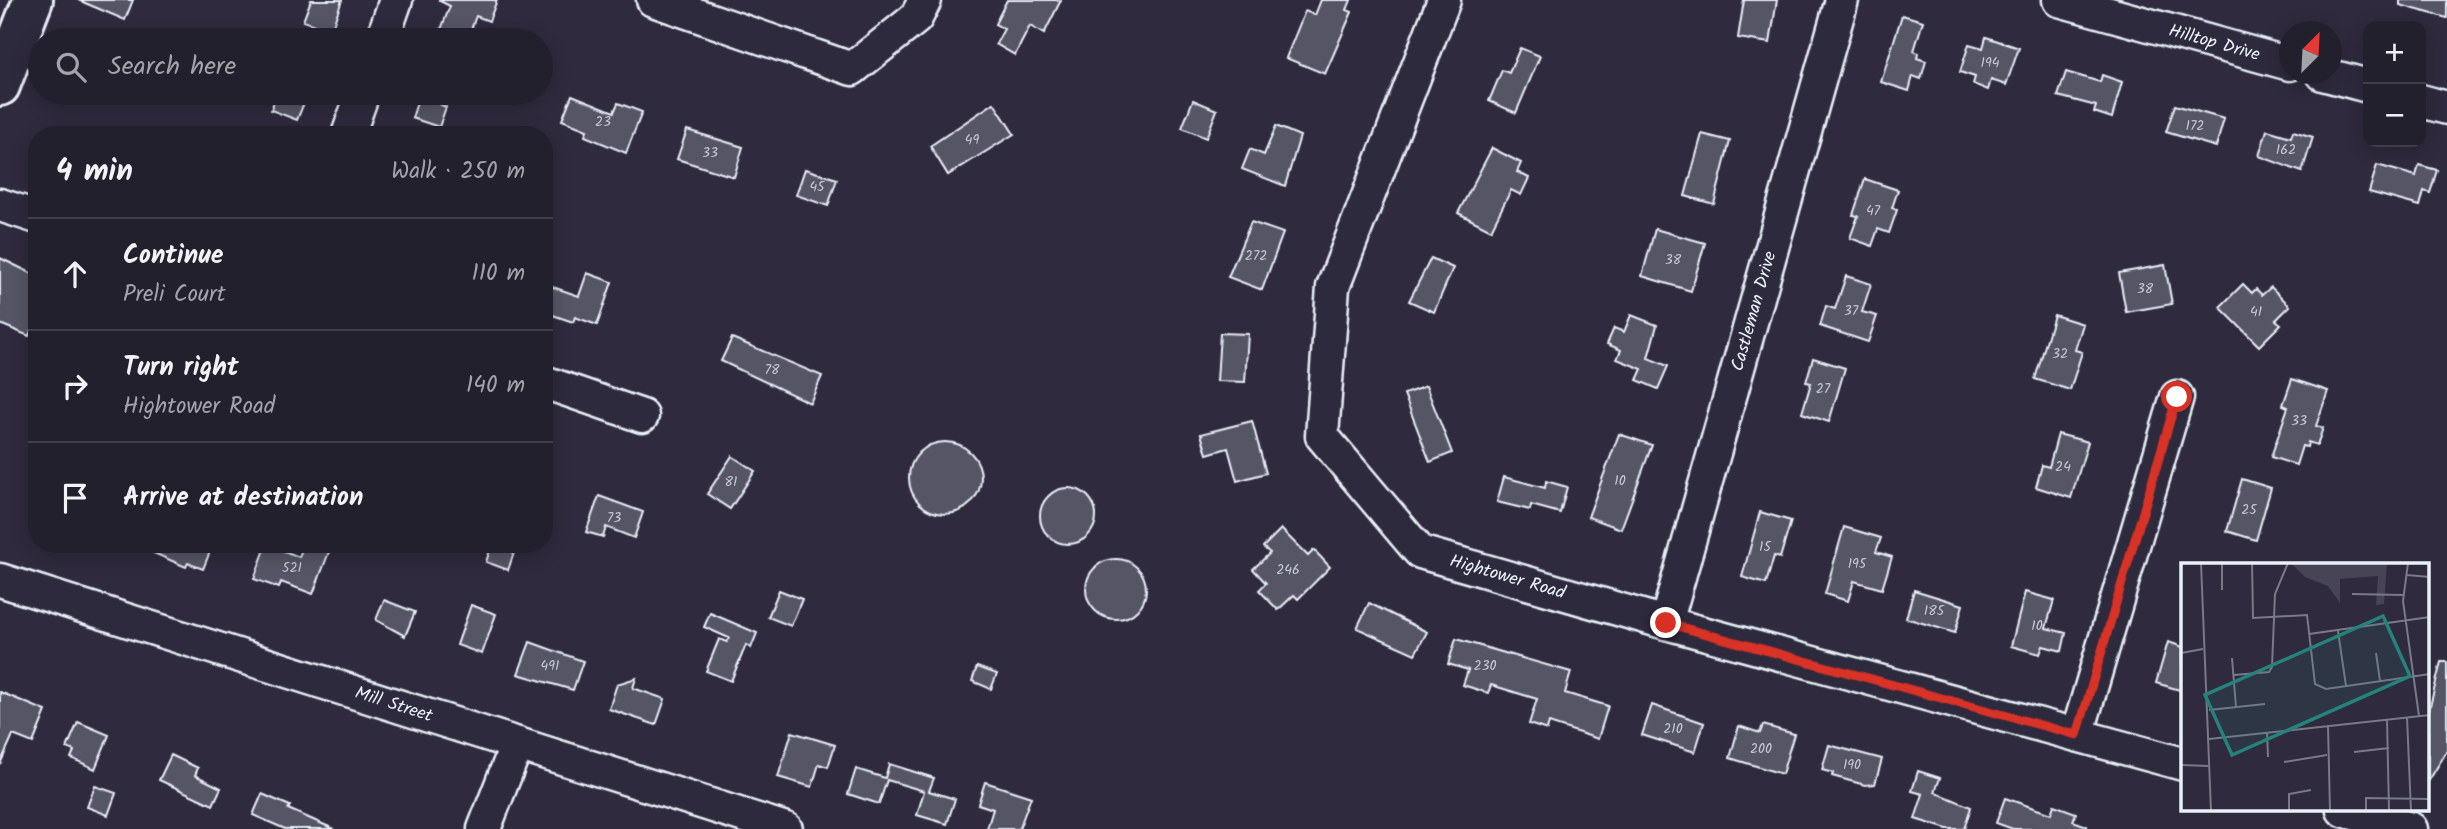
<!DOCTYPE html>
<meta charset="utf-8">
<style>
body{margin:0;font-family:Kalam,sans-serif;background:#2b2836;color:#f1f3f6}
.controls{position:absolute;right:21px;top:21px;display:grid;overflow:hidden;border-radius:14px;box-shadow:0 4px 18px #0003}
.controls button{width:63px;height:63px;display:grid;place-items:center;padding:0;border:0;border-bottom:2px solid #403e4a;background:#23202e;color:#f1f3f6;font:35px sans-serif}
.compass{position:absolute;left:2279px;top:21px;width:63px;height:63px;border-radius:50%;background:#23202e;box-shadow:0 4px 18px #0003;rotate:24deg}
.stop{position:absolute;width:21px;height:21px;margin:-16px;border:5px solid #d93025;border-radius:50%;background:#fff}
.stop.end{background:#d93025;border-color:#fff;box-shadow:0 2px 7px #0008}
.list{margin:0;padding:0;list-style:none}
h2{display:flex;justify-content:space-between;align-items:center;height:91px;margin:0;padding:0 28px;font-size:30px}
h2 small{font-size:23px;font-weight:400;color:#a3a3aa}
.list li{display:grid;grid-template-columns:46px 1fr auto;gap:21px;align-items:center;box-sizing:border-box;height:112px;padding:0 28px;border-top:2px solid #403e4a}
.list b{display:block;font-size:26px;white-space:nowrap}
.list p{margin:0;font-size:23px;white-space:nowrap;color:#a3a3aa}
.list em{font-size:23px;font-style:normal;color:#a3a3aa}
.icon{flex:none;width:38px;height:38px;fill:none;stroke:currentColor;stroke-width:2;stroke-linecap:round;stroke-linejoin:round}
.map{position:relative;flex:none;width:2447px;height:829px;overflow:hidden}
.search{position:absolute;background:#23202e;box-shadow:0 4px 18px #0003;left:28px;top:28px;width:525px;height:77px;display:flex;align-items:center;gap:18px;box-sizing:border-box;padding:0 24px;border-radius:38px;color:#a3a3aa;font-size:26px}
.panel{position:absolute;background:#23202e;box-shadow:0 4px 18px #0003;left:28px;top:126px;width:525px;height:427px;border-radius:28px}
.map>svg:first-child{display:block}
</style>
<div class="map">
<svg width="2447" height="829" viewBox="0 0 2447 829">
<rect width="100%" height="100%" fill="#2f2a3d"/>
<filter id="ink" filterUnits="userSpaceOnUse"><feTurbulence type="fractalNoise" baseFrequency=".0143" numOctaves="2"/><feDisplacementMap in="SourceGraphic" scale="14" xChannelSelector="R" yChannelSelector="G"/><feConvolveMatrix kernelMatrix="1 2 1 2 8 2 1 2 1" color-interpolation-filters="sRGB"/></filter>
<g filter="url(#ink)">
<g fill="#575565" stroke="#e8f1f8" stroke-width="2">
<polygon points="78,0 133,0 125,20"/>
<polygon points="311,0 342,0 331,31 303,21"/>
<polygon points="438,0 497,0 489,21 476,16 467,40 437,40 450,6"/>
<polygon points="1007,0 1061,0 1044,34 1030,26 1015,55 996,44 1004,29 995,24"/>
<polygon points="1321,0 1351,0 1347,10 1352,12 1325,74 1286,58 1305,11 1315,15"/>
<polygon points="1744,0 1777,0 1770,43 1738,38"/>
<polygon points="2400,0 2447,0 2447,18 2400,5"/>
<polygon points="1902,15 1923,21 1914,51 1918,53 1917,58 1926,61 1921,79 1913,76 1909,91 1881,82"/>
<polygon points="1986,37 2019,48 2006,85 1991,80 1988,90 1973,84 1975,77 1960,72 1969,44 1983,48"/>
<polygon points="1520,48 1540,56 1516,113 1489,101 1502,70 1509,73"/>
<polygon points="2066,72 2100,82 2102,75 2122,82 2112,118 2094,112 2096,106 2058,96"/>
<polygon points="277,93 308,93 297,120 271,110"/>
<polygon points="420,93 445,93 441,105 446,107 439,127 412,118"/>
<polygon points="572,95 614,112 618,103 642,112 626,153 585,136 587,130 562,120"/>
<polygon points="1193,100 1217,110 1206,138 1182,128"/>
<polygon points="994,103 1014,134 948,175 930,146"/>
<polygon points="2175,105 2224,119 2216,147 2166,132"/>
<polygon points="1276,126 1300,136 1285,186 1242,169 1250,149 1264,155"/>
<polygon points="687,130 743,147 734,177 677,159"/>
<polygon points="2267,130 2291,137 2293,131 2313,137 2302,172 2259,156"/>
<polygon points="1702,134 1730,141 1714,204 1685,196"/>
<polygon points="1492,148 1521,163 1517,172 1529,178 1521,195 1511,190 1491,230 1458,213"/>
<polygon points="2377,165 2416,176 2419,165 2437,170 2430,193 2424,191 2420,206 2369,192"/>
<polygon points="805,169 837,179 828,206 796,195"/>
<polygon points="1865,179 1898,190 1892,208 1897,210 1889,233 1878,229 1872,246 1850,238 1858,216 1853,215"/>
<polygon points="1251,222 1283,233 1262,290 1228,277"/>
<polygon points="1655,229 1705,243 1691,291 1642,276"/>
<polygon points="0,258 37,276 37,319 29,336 0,324"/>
<polygon points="1431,258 1453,268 1434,312 1409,301"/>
<polygon points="2165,265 2172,304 2126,312 2119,273"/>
<polygon points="587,273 612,282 597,325 575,317 573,322 544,312 550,286 579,296"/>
<polygon points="1846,276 1871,284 1862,312 1877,316 1868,342 1820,326 1826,306 1835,309"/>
<polygon points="2243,284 2252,293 2256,289 2262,295 2271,287 2290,306 2276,320 2281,324 2259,346 2220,307"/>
<polygon points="1631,315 1657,325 1648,358 1668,366 1658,389 1637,380 1642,369 1617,359 1621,350 1607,344 1614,328 1624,332"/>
<polygon points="2054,315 2083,324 2075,350 2082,352 2070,390 2035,379"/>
<polygon points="1220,333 1248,334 1245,382 1217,381"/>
<polygon points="732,338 822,376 810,403 721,361"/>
<polygon points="1813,358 1845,368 1829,422 1802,413 1811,383 1806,382"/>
<polygon points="2292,379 2328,391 2316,426 2323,428 2317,445 2308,442 2307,447 2302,446 2296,465 2271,457 2288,407 2283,405"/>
<polygon points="1426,386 1452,453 1430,462 1404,394"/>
<polygon points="1252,421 1266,473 1237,481 1228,448 1207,454 1201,434"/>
<polygon points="1619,434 1652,445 1621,529 1588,517"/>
<polygon points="2058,434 2088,442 2071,498 2036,487 2042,465 2049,467"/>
<circle cx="945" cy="478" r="36"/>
<polygon points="732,456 755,471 730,509 707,494"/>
<polygon points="1504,477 1545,488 1546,481 1567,487 1560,513 1531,505 1530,510 1497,502"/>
<polygon points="2242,479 2271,488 2256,540 2227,531"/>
<circle cx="1068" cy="516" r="28"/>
<polygon points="599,496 643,512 634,538 606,527 603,537 586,532"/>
<polygon points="1760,512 1791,521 1780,558 1774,556 1766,584 1742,577"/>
<polygon points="1844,527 1881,538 1876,552 1892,557 1882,589 1854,581 1848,601 1825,594"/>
<polygon points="1281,529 1308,556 1314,550 1330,567 1298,599 1294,595 1278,610 1259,590 1266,583 1253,569 1270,553 1263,547"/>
<polygon points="133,544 213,544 203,569 188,563 186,567"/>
<polygon points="267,544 299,557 304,544 329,552 313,594 281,582 279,588 254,579"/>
<polygon points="492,544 517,544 508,570 486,562"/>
<circle cx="1116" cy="589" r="30"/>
<polygon points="779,590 802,599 791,626 768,617"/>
<polygon points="1914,590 1963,605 1955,633 1906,618"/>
<polygon points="2025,592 2054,600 2046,628 2066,633 2062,651 2043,646 2040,654 2011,646"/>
<polygon points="384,600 415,612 405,636 376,620"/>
<polygon points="1369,603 1427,632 1415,654 1357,628"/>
<polygon points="471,605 496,614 482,654 457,645"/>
<polygon points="710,613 757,633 751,648 746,645 731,681 706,671 719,639 727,642 729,638 704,627"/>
<polygon points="1456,639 1571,672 1565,693 1608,706 1598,739 1549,723 1547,730 1529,724 1537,699 1491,685 1488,693 1463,685 1468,670 1448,664"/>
<polygon points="530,642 583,661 573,690 518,674"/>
<polygon points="2168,642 2183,647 2183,691 2156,683"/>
<polygon points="2441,662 2447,662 2447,751 2428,782 2428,714"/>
<polygon points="977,667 997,674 991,689 972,681"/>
<polygon points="636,678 633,688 665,699 656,725 609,709 617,684"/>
<polygon points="0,692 46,711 33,743 13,735 0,764"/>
<polygon points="1652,705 1704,723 1695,752 1642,735"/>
<polygon points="78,722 109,735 95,769 71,758 74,751 67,748"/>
<polygon points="1763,725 1794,734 1782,774 1730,758 1739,726 1760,733"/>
<polygon points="792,732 835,745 828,767 819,764 812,787 778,777"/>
<polygon points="1829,745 1882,759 1875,784 1865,785 1832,776 1833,773 1822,770"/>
<polygon points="171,755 198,768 195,775 221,788 213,805 159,780"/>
<polygon points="889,764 934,778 929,791 955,799 947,824 917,815 924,791 887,780 879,804 848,794 856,769 885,778"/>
<polygon points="1918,771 1940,778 1935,792 1971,807 1964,829 1947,829 1915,819 1923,794 1912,791"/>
<polygon points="985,782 1031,797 1019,829 987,829 993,809 978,804"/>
<polygon points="95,786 116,793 108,815 87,807"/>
<polygon points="262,794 290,806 288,809 334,829 285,829 253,815"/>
<polygon points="2005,798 2051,814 2054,805 2076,813 2073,821 2087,826 2087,829 2013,829 1996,823"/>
</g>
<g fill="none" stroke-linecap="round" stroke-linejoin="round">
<defs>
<g id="minor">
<polyline points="653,0 852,69 916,18 925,0"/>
<path id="s1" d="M1444 0 1333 287 1322 436 1420 552 1666 623 2183 764"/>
<path id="s2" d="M2059 0 2290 64"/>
<polyline points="382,40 396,0"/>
<polyline points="2323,74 2368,86"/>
<polyline points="2421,101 2447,108"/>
<polyline points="348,135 363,93"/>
<polyline points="0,205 37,217"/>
<polyline points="544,382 642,416"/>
<path id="s3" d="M0 580 786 829"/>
<path id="s4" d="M1666 623 1842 0"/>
<polyline points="2077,735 2177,397"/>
<polyline points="2343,810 2411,829"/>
<polyline points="484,829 517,744"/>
</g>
<polyline id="major" points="0,86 33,0"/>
</defs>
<use href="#minor" stroke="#e8f1f8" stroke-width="37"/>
<use href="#major" stroke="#e8f1f8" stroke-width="44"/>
<use href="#minor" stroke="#2f2a3d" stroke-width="32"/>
<use href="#major" stroke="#2f2a3d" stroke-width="38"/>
</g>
</g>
<g fill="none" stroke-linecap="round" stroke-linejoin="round" filter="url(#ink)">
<polyline stroke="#d93025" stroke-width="9" points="1666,623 2077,735 2177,397"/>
</g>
<g text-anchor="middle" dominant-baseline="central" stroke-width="5" stroke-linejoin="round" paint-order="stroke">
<g font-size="14" fill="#c4cad3">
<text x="1990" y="63">194</text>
<text x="603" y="122">23</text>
<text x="2195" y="126">172</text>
<text x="972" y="140">49</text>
<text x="2286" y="150">162</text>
<text x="710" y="153">33</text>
<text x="817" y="187">45</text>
<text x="1873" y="211">47</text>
<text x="1256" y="256">272</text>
<text x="1673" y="260">38</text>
<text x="2145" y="289">38</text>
<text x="1851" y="311">37</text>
<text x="2256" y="312">41</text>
<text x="2060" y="354">32</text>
<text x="772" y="370">78</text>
<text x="1823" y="389">27</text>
<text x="2299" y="421">33</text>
<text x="2063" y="467">24</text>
<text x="1620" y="481">10</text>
<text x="731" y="482">81</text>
<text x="2249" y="510">25</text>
<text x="614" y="518">73</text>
<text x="1765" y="547">15</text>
<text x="1857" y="564">195</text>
<text x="292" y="568">521</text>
<text x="1288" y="570">246</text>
<text x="1934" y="611">185</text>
<text x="2037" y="626">10</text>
<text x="550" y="666">491</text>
<text x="1485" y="666">230</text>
<text x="1673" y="729">210</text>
<text x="1761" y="749">200</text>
<text x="1852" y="765">190</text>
</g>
<g font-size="18" fill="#e8f1f8" stroke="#2f2a3d">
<text stroke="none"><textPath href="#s2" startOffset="161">Hilltop Drive</textPath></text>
<text stroke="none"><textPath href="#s4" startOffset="324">Castleman Drive</textPath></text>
<text stroke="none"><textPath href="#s1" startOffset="700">Hightower Road</textPath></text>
<text stroke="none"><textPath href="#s3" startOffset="413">Mill Street</textPath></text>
</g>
</g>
<g transform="translate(2181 563)">
<rect width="248" height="248" fill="#2f2a3d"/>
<path d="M110 0H206L203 41 195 42 197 13 159 16V40L147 23 124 14Z" fill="#464455"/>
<path fill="none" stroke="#797a88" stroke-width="2" d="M20 0 30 248M71 0 72 55 126 52 134 121 145 126 249 111M227 0 222 38 238 153M226 12 249 14M41 27V0M171 31 222 32M157 68 165 123M128 71 249 54M0 90 22 86M195 90 199 118M51 95 55 144M53 112 88 109 91 104 94 31 107 0M28 147 84 141M226 154 230 248M206 156 208 248M147 162 149 248M86 169 87 194M28 176 249 152M173 189 208 185M103 199 146 192M0 202 28 203M108 248V231L130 227M185 248V235L249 236"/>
<path fill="#25827c" fill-opacity="0.15" stroke="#25827c" stroke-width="3.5" d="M202 53 229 113 51 192 24 132Z"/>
<rect width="248" height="248" fill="none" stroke="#e8f1f8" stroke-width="3.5"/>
</g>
</svg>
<div class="controls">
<button>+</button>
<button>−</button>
</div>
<svg class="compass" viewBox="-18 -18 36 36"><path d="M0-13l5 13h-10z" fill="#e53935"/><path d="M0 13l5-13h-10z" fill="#a3a3aa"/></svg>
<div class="stop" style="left:2177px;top:397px"></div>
<div class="stop end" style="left:1666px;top:623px"></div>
<div class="search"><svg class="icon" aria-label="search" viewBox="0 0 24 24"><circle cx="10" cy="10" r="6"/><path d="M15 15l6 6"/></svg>Search here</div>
<section class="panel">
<h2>4 min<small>Walk · 250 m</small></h2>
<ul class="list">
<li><svg class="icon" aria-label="ahead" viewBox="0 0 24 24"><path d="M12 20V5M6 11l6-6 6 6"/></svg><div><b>Continue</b><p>Preli Court</p></div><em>110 m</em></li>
<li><svg class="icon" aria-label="right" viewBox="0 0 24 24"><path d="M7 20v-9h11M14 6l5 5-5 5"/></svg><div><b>Turn right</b><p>Hightower Road</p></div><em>140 m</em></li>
<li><svg class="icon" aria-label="arrive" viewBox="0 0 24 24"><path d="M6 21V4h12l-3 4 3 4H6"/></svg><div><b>Arrive at destination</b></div></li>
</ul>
</section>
</div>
